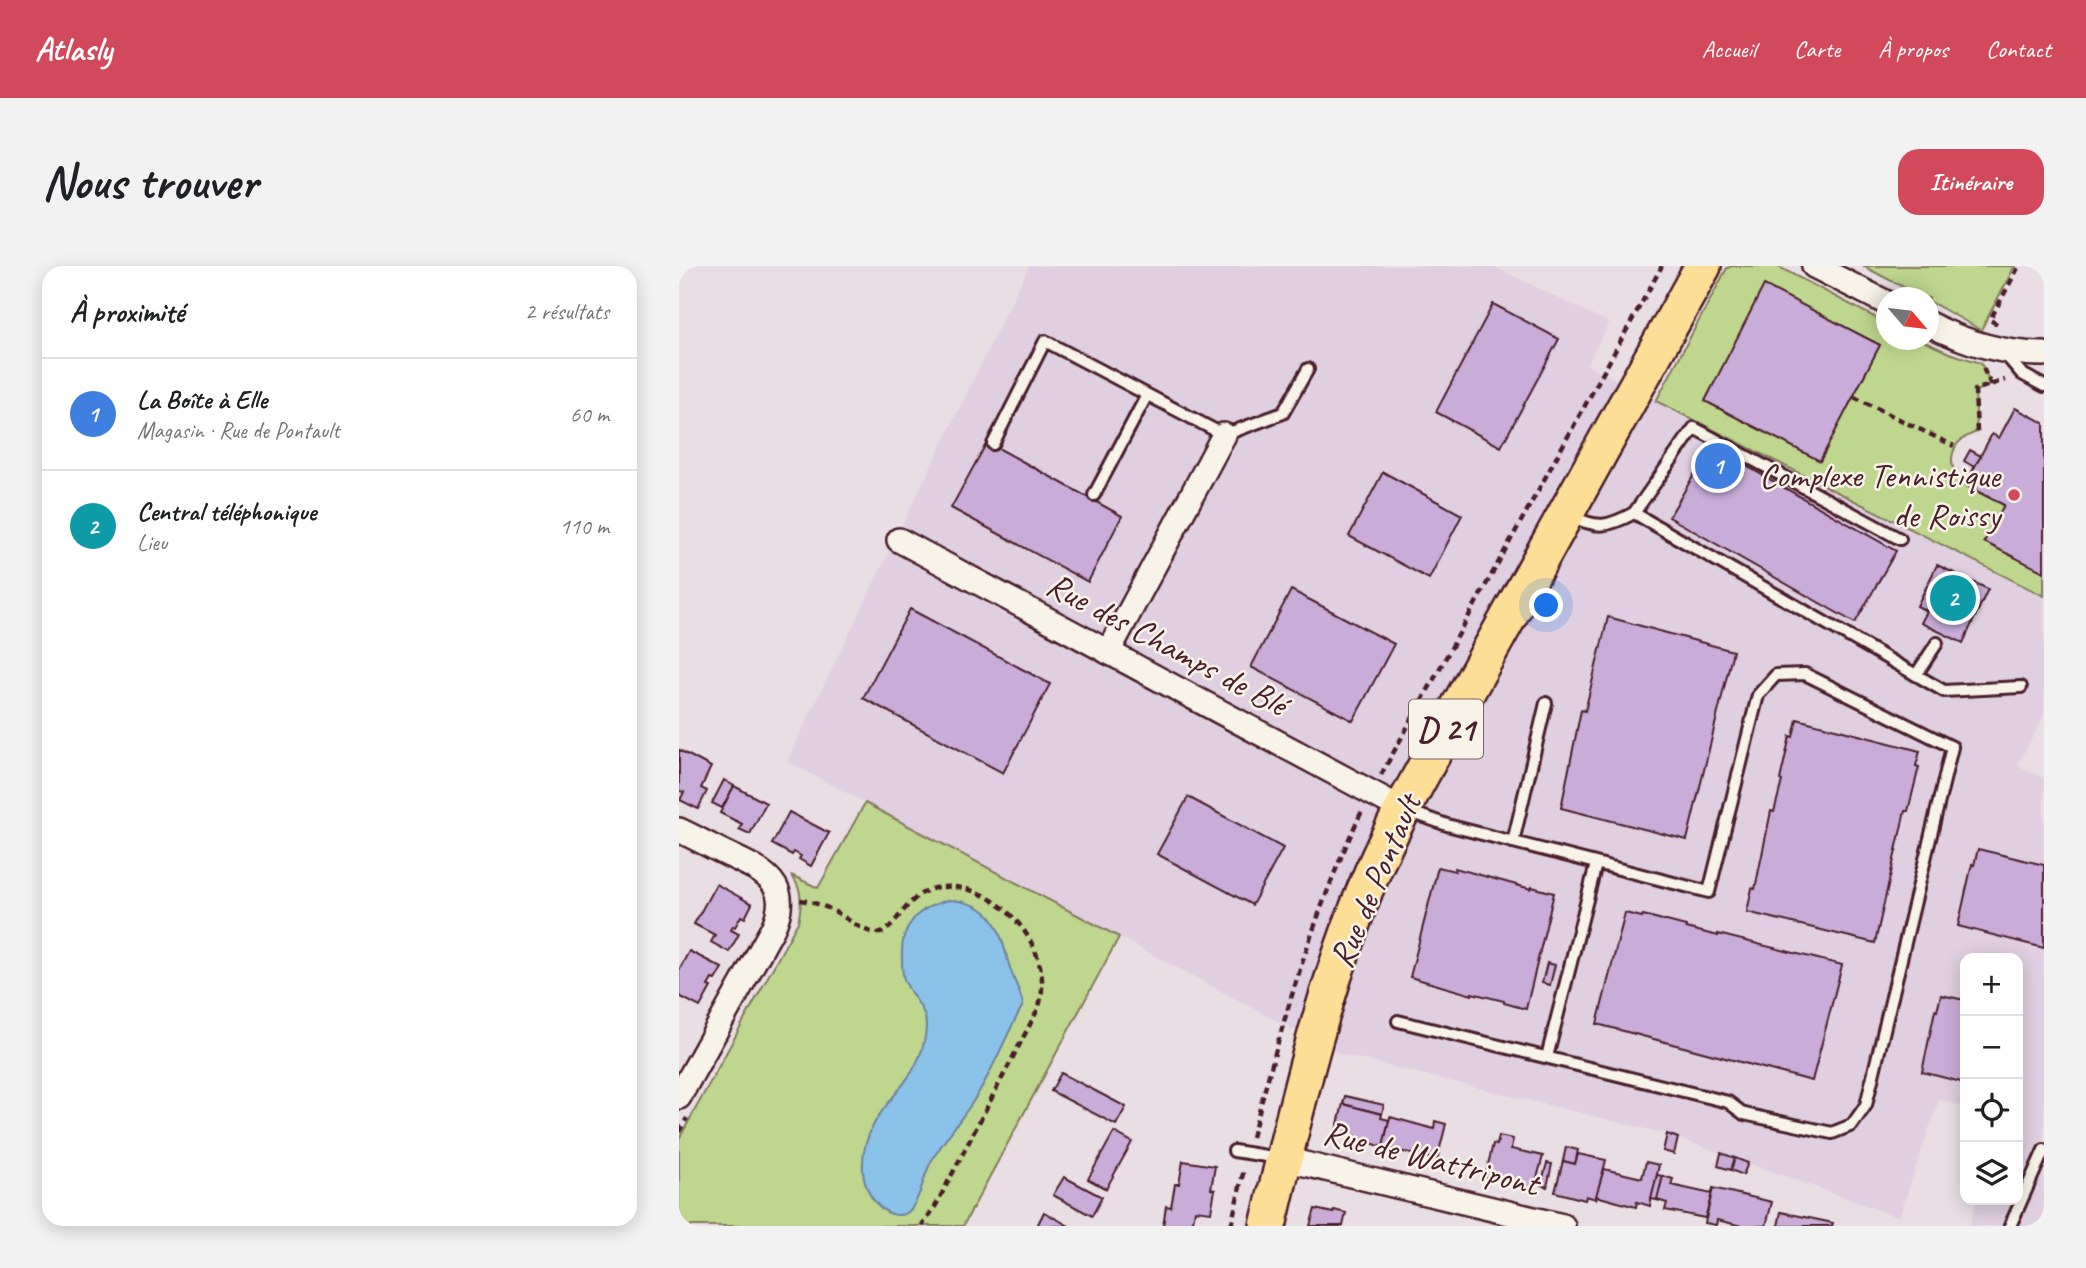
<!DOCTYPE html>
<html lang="fr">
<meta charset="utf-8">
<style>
body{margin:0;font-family:Caveat,sans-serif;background:#f2f2f2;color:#202124}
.controls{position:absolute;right:21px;bottom:21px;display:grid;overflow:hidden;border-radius:14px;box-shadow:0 4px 18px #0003}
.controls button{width:63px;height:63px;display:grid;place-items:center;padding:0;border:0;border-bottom:2px solid #e0e0e0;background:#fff;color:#202124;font:35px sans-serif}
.compass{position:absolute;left:1197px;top:21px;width:63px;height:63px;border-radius:50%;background:#fff;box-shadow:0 4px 18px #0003;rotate:118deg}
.you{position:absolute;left:868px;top:340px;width:24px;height:24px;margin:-18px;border:5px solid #fff;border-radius:50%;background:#1a73e8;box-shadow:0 0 0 10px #1a73e833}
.badge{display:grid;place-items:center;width:46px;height:46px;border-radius:50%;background:#d1495b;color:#fff;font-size:23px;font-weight:700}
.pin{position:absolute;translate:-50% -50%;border:4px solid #fff;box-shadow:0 2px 7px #0006}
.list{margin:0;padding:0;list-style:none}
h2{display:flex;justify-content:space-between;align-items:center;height:91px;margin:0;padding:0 28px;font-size:30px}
h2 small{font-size:23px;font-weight:400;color:#757577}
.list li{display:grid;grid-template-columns:46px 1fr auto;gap:21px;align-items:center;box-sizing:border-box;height:112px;padding:0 28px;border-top:2px solid #e0e0e0}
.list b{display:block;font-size:26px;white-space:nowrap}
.list p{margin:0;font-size:23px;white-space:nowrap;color:#757577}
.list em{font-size:23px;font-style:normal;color:#757577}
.icon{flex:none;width:38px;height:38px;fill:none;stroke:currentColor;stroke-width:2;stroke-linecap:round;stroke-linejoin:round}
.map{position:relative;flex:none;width:1365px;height:960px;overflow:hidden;border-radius:21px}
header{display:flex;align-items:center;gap:42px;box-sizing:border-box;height:98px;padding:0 35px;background:#d1495b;color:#fff}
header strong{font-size:33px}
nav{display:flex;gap:38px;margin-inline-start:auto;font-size:24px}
.intro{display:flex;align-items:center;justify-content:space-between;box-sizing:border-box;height:168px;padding:0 42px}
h1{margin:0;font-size:49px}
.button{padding:18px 32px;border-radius:21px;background:#d1495b;color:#fff;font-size:24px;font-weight:700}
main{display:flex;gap:42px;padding:0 42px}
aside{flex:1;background:#fff;border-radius:21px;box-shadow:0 4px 18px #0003}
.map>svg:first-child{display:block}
</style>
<header>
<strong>Atlasly</strong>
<nav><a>Accueil</a><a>Carte</a><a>À propos</a><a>Contact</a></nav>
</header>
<div class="intro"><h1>Nous trouver</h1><a class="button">Itinéraire</a></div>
<main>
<aside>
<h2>À proximité<small>2 résultats</small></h2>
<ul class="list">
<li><span class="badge" style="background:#3f7fe0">1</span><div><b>La Boîte à Elle</b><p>Magasin · Rue de Pontault</p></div><em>60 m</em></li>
<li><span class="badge" style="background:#0f9aa8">2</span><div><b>Central téléphonique</b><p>Lieu</p></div><em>110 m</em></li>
</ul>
</aside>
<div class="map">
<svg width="1365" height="960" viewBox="0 0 1365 960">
<rect width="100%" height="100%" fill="#e9dee3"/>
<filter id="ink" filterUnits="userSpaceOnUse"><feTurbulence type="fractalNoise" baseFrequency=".0143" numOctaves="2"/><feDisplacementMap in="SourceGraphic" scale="14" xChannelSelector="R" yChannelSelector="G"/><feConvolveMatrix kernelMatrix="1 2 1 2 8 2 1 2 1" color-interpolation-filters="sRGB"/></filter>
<g filter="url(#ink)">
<polygon fill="#dfcfe0" points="350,0 814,0 930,57 908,99 1365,330 1365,450 1338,499 1365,513 1365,960 1290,960 1298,934 1339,934 1339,692 1286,692 1286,841 1260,833 1220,951 988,868 661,788 108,495"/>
<g fill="#bed68d" stroke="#847a5c" stroke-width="2" fill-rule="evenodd">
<path d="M1053 0H1098L1207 57 1208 74H1242L1270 87 1302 97 1312 119 1296 125 1298 166C1287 170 1277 175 1274 187 1266 216 1304 228 1325 239L1306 276 1365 306V330L977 135 1048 2ZM1086 20 1201 79 1141 195 1026 135Z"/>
<polygon points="1184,0 1336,0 1302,64 1250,35 1250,32 1243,31"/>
<path d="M186 537 440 671 284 960H7L0 956V873L119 656C123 639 124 623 112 609L139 622Z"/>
</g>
<path fill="#8ac2e9" stroke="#70819d" stroke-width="2" d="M271 634C318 638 320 664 331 702 335 715 342 726 344 739 328 767 317 797 301 824 287 849 267 870 253 894 244 909 243 930 232 943 223 954 208 948 200 940 177 918 181 882 196 856 213 827 237 812 245 776 253 740 235 740 225 713 223 707 223 699 223 692 221 659 240 640 271 634Z"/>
<g fill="#c9acd8" stroke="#4a1f2b" stroke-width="2">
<polygon points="1085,19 1201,79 1141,195 1026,135"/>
<polygon points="814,38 880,73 822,181 757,146"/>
<polygon points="1336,142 1365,157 1365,306 1305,276 1325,239 1286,219 1313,168 1320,172"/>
<polygon points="308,176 443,250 409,316 272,242"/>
<polygon points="1032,180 1217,285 1176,357 990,251"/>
<polygon points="1291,184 1302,190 1295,201 1285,195"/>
<polygon points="704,206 783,249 750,313 670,270"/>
<polygon points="1258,299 1309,323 1284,377 1242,357 1248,345 1238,340"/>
<polygon points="612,324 715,378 674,455 572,401"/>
<polygon points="231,343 371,418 324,507 184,432"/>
<polygon points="929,351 1054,385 1008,574 882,542 902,444 906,445"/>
<polygon points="1118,453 1241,485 1237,500 1240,501 1229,545 1226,545 1196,677 1068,646 1073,622 1076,623 1092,545 1095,546 1103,515 1101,514 1111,470 1114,471"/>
<polygon points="0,484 32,501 22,522 28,525 19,543 1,534 5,526 0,525"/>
<polygon points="45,514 55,520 43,542 33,537"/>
<polygon points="55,520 87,537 71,568 60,563 63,558 41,547"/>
<polygon points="509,531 604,582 573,639 478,588"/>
<polygon points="110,546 150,567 132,600 120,593 122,590 115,586 113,589 93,578"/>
<polygon points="1299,583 1365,599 1365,682 1279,660 1293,598 1295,599"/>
<polygon points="759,601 776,605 776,602 852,623 853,621 875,627 847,743 825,737 825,735 793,727 793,729 731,711"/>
<polygon points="37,618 73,638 66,652 62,650 56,661 54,660 52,664 60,668 50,686 32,676 36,669 15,658"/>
<polygon points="946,647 963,651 964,649 1007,660 1007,662 1039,670 1039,668 1163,699 1133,815 918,758"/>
<polygon points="10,685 43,702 36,714 33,713 29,720 32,721 21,741 0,730 0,704"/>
<polygon points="868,697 876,699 871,719 863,717"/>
<polygon points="1262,729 1286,734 1286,817 1243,806 1256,744 1258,745"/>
<polygon points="382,807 447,841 437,859 372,825"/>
<polygon points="666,830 705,839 703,848 664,838"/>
<polygon points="664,838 703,848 702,852 710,854 704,881 657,866"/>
<polygon points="711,851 755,863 756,855 767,858 758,894 704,881"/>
<polygon points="435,866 453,876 427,923 409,913"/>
<polygon points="988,868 999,872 995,888 984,885"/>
<polygon points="820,870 834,873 832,883 864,890 855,923 806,911 814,878 818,879"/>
<polygon points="887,881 899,884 896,898 884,895"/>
<polygon points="1042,887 1056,892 1052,904 1039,900"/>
<polygon points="899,888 927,894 917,933 907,930 906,934 876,926 884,895 896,898"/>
<polygon points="1056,892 1069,897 1064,909 1052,904"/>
<polygon points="504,895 536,900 532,923 536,924 532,946 516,944 513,960 484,960 487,940 492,941 496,918 500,918"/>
<polygon points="967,896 980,899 971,940 958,936 957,941 917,930 925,903 963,912"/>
<polygon points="868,897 873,898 868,921 862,919"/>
<polygon points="978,909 984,910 978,934 972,933"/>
<polygon points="984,910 994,913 992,919 1033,928 1026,952 986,944 988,937 978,934"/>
<polygon points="385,911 423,931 413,950 374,929"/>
<polygon points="1034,922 1093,936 1087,960 1063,960 1038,954 1037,959 1026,957"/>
<polygon points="636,943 654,947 655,944 667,947 664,960 631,960"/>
<polygon points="365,946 390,960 358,960"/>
<polygon points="1102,946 1154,957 1153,960 1099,960"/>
</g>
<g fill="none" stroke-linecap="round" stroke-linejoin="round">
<defs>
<g id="lane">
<polyline points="1326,88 1343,108 1365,120"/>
<polyline points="314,178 366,75 545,169 604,147 629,103"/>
<polyline points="415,229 468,129"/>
<polyline points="955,247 1015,162 1221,273"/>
<path d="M892 250C919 263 929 261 955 247L1265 425 1342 421"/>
<polyline points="1237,409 1258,377"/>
<polyline points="834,576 867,437"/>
<polyline points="719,755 1049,836 1065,848 1153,867 1173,859 1187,839 1273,481 1126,408 1097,409 1079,429 1030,626 768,559 729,545"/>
<polyline points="868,791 917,598"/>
<polyline points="555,885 600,892"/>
<polyline points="1331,960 1365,884"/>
</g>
<g id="street">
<polyline points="1135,0 1208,37"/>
<path d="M1250 58C1287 77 1323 88 1365 88"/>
<polyline points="220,274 723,543"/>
<polyline points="429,386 545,169"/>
<path d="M0 564C17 572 33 581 50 589 84 605 114 618 94 662L0 831"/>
<polyline points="605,893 884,960"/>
</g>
<path id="primary" d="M589 960C617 841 645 719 693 607 714 559 739 514 764 469L1024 0"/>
</defs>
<use href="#lane" stroke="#4a1f2b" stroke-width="16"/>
<use href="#street" stroke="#4a1f2b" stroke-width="28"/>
<use href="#primary" stroke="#4a1f2b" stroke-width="40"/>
<g stroke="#4a1f2b" stroke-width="4.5" stroke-dasharray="7 5" stroke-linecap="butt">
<polyline points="1318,58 1311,54 1340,0"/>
<polyline points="1304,102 1312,119"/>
<polyline points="1175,131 1275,180"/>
<polyline points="1298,166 1296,124 1326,114"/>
<polyline points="702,509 983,0"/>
<path d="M121 634C134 636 146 640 157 646 169 653 185 667 200 667 214 668 227 628 256 622 317 610 380 684 359 743L256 941 243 960"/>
<polyline points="0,866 8,852"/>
<path d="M573 871C603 760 633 648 683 545"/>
<polyline points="552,960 565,903"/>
</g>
<use href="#lane" stroke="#f7f3e8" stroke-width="10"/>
<use href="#street" stroke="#f7f3e8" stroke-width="23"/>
<use href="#primary" stroke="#fcde96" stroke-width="35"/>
</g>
</g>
<circle fill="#d1495b" stroke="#f7f3e8" stroke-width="2.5" cx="1335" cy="229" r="7"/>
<g text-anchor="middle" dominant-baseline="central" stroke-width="5" stroke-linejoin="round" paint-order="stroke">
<rect fill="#f7f3e8" stroke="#7e5f64" stroke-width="2" x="730" y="433.5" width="74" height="59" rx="5"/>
<g font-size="33" font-weight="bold" fill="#4a1f2b">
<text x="767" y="463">D 21</text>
</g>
<g font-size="35" fill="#4a1f2b" stroke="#f7f3e8" text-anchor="end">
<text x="1321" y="209">Complexe Tennistique<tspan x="1321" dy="40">de Roissy</tspan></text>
</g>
<g font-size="35" fill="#4a1f2b" stroke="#f7f3e8">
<text transform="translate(488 378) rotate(28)">Rue des Champs de Blé</text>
<text transform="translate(696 615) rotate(-67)">Rue de Pontault</text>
<text transform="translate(752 892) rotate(14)">Rue de Wattripont</text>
</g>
</g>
</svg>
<div class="controls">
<button>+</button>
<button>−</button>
<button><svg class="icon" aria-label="locate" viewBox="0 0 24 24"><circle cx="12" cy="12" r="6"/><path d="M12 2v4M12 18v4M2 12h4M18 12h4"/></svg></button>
<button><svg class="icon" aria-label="layers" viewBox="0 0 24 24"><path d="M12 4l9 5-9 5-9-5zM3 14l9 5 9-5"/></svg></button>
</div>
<svg class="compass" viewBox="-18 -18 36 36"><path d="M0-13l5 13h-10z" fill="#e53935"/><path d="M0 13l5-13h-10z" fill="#757577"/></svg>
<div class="you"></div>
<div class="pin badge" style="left:1039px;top:200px;background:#3f7fe0">1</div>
<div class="pin badge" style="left:1274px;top:332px;background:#0f9aa8">2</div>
</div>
</main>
